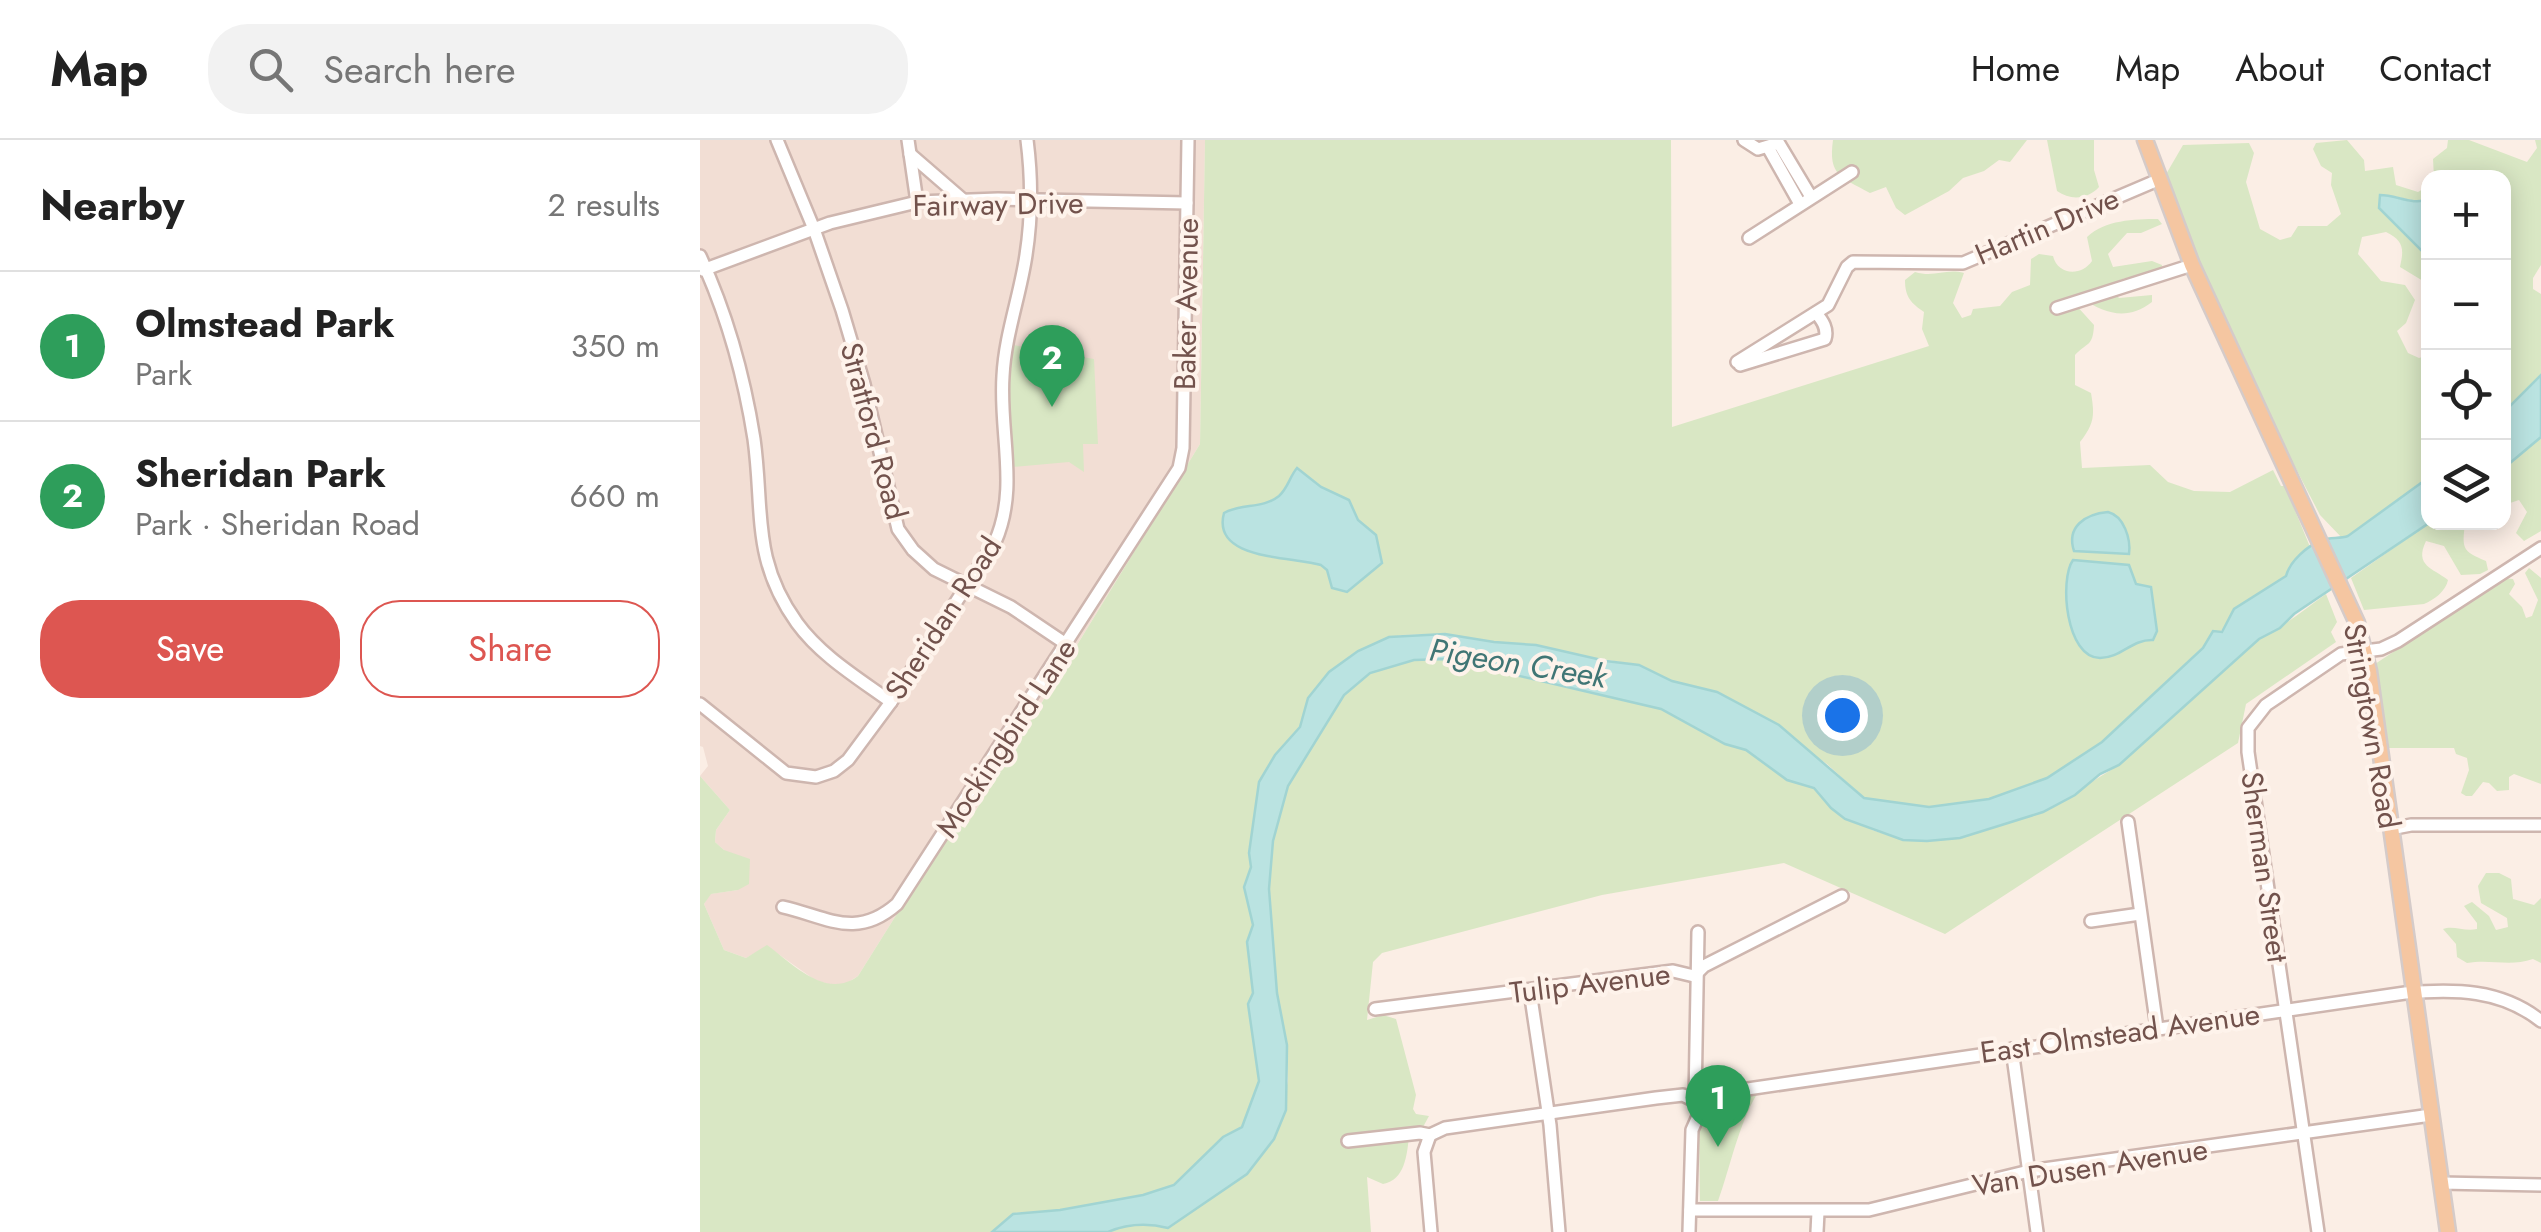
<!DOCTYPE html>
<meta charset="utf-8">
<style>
body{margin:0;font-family:Jost,sans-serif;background:#f2f2f2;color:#222}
.controls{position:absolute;right:30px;top:30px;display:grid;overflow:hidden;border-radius:20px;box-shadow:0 5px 25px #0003}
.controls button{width:90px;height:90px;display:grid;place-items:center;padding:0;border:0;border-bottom:2px solid #e0e0e0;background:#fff;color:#222;font:50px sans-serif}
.you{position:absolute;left:1142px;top:575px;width:35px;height:35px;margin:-25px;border:8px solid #fff;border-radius:50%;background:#1a73e8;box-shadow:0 0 0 15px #1a73e833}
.badge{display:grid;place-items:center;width:65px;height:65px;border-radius:50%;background:#dd5651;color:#fff;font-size:32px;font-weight:700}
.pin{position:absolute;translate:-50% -82px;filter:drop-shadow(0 2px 5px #0008)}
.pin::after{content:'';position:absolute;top:52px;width:35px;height:30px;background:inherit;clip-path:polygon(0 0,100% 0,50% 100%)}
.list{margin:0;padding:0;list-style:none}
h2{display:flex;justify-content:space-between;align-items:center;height:130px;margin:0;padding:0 40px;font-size:42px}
h2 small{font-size:32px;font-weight:400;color:#767676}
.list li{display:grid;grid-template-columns:65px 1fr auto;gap:30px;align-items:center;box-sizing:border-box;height:150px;padding:0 40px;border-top:2px solid #e0e0e0}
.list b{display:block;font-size:38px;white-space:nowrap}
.list p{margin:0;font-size:32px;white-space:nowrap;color:#767676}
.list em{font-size:32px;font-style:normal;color:#767676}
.actions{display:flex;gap:20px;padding:30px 40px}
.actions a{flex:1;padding:22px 0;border:2px solid #dd5651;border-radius:40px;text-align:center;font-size:35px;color:#dd5651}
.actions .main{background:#dd5651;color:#fff}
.icon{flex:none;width:55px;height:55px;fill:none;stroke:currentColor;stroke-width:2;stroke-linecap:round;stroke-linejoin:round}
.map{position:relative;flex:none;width:1841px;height:1092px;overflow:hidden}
header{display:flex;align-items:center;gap:60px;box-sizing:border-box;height:140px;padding:0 50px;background:#fff;border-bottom:2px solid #e0e0e0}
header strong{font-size:48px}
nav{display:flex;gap:55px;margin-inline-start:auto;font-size:35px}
.search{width:700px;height:90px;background:#f2f2f2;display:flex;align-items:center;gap:25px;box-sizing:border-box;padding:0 35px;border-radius:40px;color:#767676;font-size:38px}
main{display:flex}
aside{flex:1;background:#fff}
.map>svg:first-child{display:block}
</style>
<header>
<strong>Map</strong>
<div class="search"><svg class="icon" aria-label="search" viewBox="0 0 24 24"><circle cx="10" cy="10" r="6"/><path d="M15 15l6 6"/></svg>Search here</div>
<nav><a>Home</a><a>Map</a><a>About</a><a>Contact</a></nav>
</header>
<main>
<aside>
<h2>Nearby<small>2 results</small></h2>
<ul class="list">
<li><span class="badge" style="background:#2e9e5b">1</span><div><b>Olmstead Park</b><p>Park</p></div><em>350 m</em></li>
<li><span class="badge" style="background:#2e9e5b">2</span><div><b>Sheridan Park</b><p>Park · Sheridan Road</p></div><em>660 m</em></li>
</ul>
<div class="actions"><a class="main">Save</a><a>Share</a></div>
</aside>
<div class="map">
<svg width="1841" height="1092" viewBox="0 0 1841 1092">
<rect width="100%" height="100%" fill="#fbeee5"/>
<polygon fill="#f2ded4" points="0,0 505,0 500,304 269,681 256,684 247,694 158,836 147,843 135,846 115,840 67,806 46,818 24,810 4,764 10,754 38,750 24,710 15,702 16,690 30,670 0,636 8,626 3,607 0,606"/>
<g fill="#d9e7c4">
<path d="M505 0H971L972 287 1229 206 1222 189 1224 172C1211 163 1205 157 1205 140L1215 132C1235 138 1245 128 1264 133L1253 163 1262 178 1271 175 1273 169 1300 166 1312 152 1330 145 1331 119 1339 114 1353 116C1358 136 1382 136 1392 121L1387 97C1405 80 1434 79 1458 79L1462 84 1441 93H1427L1408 114 1413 127 1452 121 1462 125 1461 132C1444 141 1422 130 1411 149L1419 158 1452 155V162C1427 181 1406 174 1381 158L1375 164 1394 185C1393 207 1387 202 1375 215V245L1391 253C1395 276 1394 284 1380 302L1382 328 1450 325 1468 342 1494 351 1530 352 1573 330 1581 346H1585L1610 407 1589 426 1586 436 1511 499 1402 602 1347 638 1289 659 1229 667 1164 658 1127 624 1017 552 972 541 939 525 745 494 701 495 675 503 629 532 609 558 600 587 566 631 557 654 549 713 551 727 544 747 553 785 547 802 553 853 548 864 559 941 542 987 523 997 474 1045 443 1055 360 1070 313 1073 292 1092H0V636L30 670 16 690 15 702 24 710 50 719 49 744 38 750 11 754 4 764 24 810 46 818 67 805C93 824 126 860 158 836L247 694 256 684 265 688 500 304Z"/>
<path d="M1133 0H1327L1310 22 1299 20 1284 31 1263 38 1249 51 1205 75 1196 68 1186 47 1170 53C1141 37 1128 36 1133 0Z"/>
<path d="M1347 0H1394V30L1399 47C1388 59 1371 61 1357 51Z"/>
<path d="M1647 0 1664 20 1665 31 1693 27 1696 45 1718 52 1728 46 1727 61C1710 62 1698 55 1680 55L1679 68 1728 117V144L1700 127C1704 109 1704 101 1686 92L1662 97 1658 114 1681 141 1705 145 1715 160 1706 183 1697 191 1708 213 1719 218 1728 215V338L1643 399 1620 375 1578 294 1470 60 1465 36 1483 5 1549 3 1554 13 1546 42 1560 89 1580 100 1591 97 1598 86H1627L1641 74 1631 45 1632 33 1621 26 1613 9 1616 3Z"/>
<polygon points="1748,0 1769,0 1827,22 1837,8 1835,0 1841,0 1841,125 1833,138 1833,149 1841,154 1841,235 1804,272 1804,157 1811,150 1804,141 1804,38 1734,37 1733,19 1747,8"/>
<polygon points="313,205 394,219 398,304 383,304 384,332 369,322 312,327 306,249"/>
<polygon points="1841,297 1841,391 1824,401 1816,393 1827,372 1819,360 1804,365 1804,328"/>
<path d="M1729 383H1765C1762 409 1762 411 1786 421L1788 430 1780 434 1761 435 1744 406 1726 401C1714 426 1733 428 1748 440 1746 451 1734 460 1724 464L1664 470 1651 438Z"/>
<polygon points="1829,428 1841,438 1841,644 1814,634 1809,637 1809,650 1797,651 1789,643 1783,642 1772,656 1766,656 1761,653 1769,630 1767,618 1756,614 1754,608 1689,608 1675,524 1798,443 1801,438 1813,439 1815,444 1809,454 1822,467 1826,478 1832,476 1838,460 1825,433"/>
<path d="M1626 454 1637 482 1631 492 1636 502 1546 564 1538 603 1245 794 1084 723 902 755 682 813 673 822 667 880 683 875 696 879 716 955 713 969 716 974 729 976 723 987 709 996C707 1015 705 1040 683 1044L667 1037 671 1092H408C427 1084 448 1083 468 1088L574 999 578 986 588 941 587 905 577 853 569 749 573 701 588 646 644 555 670 533 714 520 747 519 961 569 1025 604 1046 610 1087 640 1114 648 1131 668 1172 690 1203 700 1261 698 1343 672 1419 625 1559 499C1583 487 1604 470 1626 454Z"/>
<path d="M1786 733H1799L1811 739 1813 759 1834 765 1841 758V823L1833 819C1810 827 1791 819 1767 823L1757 817 1756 804 1743 789C1753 785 1765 792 1777 789V783L1764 766 1772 762 1789 776 1796 790 1808 787 1807 778 1781 763 1778 746Z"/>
<path d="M1057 954C1038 986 1031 1025 1018 1061H1000L999 988 1008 967 1029 957Z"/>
</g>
<g fill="#bae3e1" stroke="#a1d4d2" stroke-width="2.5">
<path d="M1680 55C1697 55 1713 66 1728 59V117L1679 68Z"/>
<polygon points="1841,235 1841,297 1804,328 1804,272"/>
<path d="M597 328 621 347 649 360 658 380 676 395 682 423 647 452 632 448 627 430 621 425C593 416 511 421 524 373 541 363 563 369 579 356 588 348 590 336 597 328Z"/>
<path d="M1728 338 1729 383 1594 474 1580 488 1559 499 1419 625 1400 634 1375 655 1343 672 1260 698 1227 701 1203 700 1145 679 1131 668 1114 648 1087 640 1046 610 1025 604 961 569 747 519 714 520 670 533 644 555 588 646 573 701 569 749 577 853 587 905 586 970 574 999 547 1034 468 1088C448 1083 427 1084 408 1092H292L313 1074 360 1070 443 1055 474 1045 523 997 542 987 559 941 548 864 553 853 547 802 553 785 544 747 551 727 549 713 559 642 575 615 600 587 608 558 629 532 658 511 689 497 745 494 794 502 836 505 906 521 939 525 972 541 1017 552 1079 585 1164 658 1229 667 1289 659 1347 638 1402 602 1503 508 1513 491 1522 492 1534 469 1586 436C1590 421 1607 406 1622 400 1631 397 1640 399 1648 396Z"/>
<path d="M1408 372C1424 376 1431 399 1429 414L1374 411C1366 387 1385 374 1408 372Z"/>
<path d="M1373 420 1429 425 1436 444 1451 447 1457 491 1453 500C1432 499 1421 518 1400 518 1366 518 1359 440 1373 420Z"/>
</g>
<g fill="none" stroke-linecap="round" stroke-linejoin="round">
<defs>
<g id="minor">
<polyline points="77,0 114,89 142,170 164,244 198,389 213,410 234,429 311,467 366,504"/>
<polyline points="208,0 217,62"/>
<polyline points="1044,0 1058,9 1075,4"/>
<polyline points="1078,2 1111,57"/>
<polyline points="1069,9 1100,64"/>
<polyline points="210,14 262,59"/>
<polyline points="1049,98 1152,32"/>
<path d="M0 116C27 174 44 236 54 299 64 371 51 419 97 483 121 516 158 538 191 562"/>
<polyline points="3,130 130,83 217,62 298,59 487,63"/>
<polyline points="1357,168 1492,125"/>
<polyline points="1037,222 1128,165 1147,127 1153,122 1263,123 1458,40"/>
<path d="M1040 225 1125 199C1128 189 1123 181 1116 173"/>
<path d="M0 564 86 633 116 637 134 631 148 620 191 562 295 402C319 348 299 293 303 236 305 195 320 156 326 115 332 76 332 39 327 0"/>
<polyline points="1428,682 1457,888"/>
<polyline points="1690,689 1711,685 1841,685"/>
<path d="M83 767C127 777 156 800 197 764L479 328 483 308 488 0"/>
<polyline points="1391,781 1440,774"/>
<polyline points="830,851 850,985 859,1092"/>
<polyline points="675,869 973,831 994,836 1004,826 1142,756"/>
<polyline points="1312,909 1337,1092"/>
<polyline points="995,961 998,792"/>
<polyline points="730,995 745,988 956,958 983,955 995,961"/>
<polyline points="730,995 724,1012 731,1092"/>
<polyline points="648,1001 720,993 730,995"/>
<polyline points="1741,1043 1841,1045"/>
<polyline points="990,1070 1169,1070 1329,1031 1731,975"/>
<path d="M989 1092 992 990 1003 965 1027 952 1705 853C1755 849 1801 849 1841 881"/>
<polyline points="1117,1092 1118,1072"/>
<polyline points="1618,1092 1548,612 1548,588 1566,565 1641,514 1681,509 1698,501 1841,408"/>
</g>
<polyline id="major" points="1445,0 1492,125 1657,483 1669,531 1748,1092"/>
</defs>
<use href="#minor" stroke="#ceb6af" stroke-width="16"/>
<use href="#major" stroke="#d5cbc9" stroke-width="19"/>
<use href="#minor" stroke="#fff" stroke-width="11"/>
<use href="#major" stroke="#f5c6a1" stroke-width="14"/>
</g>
<g text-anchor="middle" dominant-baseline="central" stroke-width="8" stroke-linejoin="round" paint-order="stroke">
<g font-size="30" fill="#72524c" stroke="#fef3eb">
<text transform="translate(298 64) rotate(-1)">Fairway Drive</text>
<text transform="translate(1347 86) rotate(-23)">Hartin Drive</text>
<text transform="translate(486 164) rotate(-89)">Baker Avenue</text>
<text transform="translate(174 291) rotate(75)">Stratford Road</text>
<text transform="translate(243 478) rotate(-57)">Sheridan Road</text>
<text transform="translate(1672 586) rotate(80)">Stringtown Road</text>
<text transform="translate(306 598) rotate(-57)">Mockingbird Lane</text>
<text transform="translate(1565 727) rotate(82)">Sherman Street</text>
<text transform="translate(890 843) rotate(-7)">Tulip Avenue</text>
<text transform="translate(1420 893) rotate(-8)">East Olmstead Avenue</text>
<text transform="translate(1390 1027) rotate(-9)">Van Dusen Avenue</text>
</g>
<g font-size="32" font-style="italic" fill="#407675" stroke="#fef3eb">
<text transform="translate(818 523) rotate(9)">Pigeon Creek</text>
</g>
</g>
</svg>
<div class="controls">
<button>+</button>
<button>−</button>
<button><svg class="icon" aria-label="locate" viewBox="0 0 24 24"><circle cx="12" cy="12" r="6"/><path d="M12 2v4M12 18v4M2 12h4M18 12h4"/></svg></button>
<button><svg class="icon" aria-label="layers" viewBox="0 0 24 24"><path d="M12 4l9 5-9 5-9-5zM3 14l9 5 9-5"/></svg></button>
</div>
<div class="you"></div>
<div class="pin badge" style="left:1018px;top:1007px;background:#2e9e5b">1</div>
<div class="pin badge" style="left:352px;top:267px;background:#2e9e5b">2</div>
</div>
</main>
